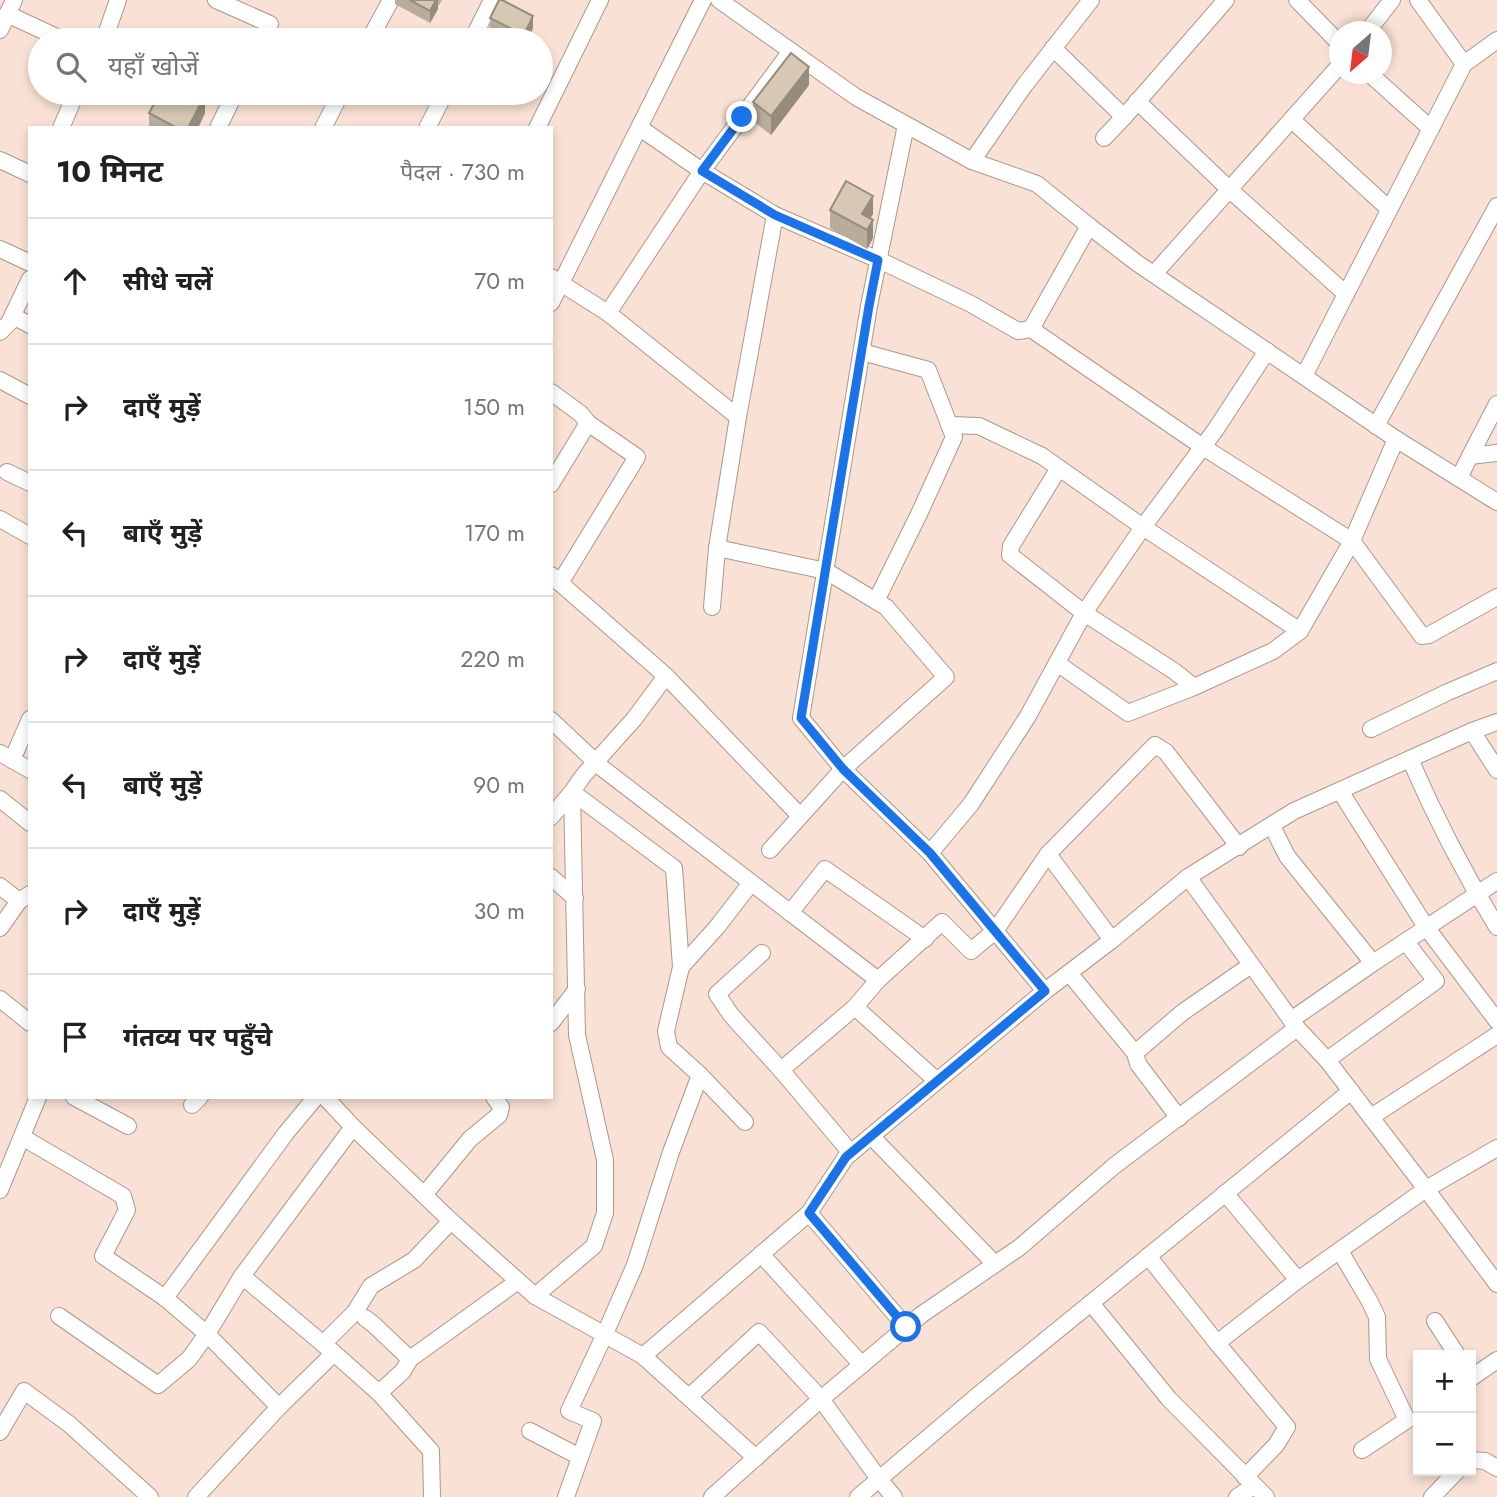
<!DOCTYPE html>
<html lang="hi">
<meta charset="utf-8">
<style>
body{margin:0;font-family:Jost,"Noto Sans Devanagari",sans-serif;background:#f6f6f6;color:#202124}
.controls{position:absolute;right:21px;bottom:21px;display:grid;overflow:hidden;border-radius:0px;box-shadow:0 4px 10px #0003}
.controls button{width:63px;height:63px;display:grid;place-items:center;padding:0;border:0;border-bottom:2px solid #e0e0e0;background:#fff;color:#202124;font:35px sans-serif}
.compass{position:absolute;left:1329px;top:21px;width:63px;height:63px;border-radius:50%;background:#fff;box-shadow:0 4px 10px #0003;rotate:208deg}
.stop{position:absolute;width:21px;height:21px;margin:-16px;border:5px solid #1a73e8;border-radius:50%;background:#fff}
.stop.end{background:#1a73e8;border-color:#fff;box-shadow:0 2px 7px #0008}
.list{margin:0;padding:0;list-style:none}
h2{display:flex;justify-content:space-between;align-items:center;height:91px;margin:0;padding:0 28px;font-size:30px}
h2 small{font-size:23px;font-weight:400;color:#757577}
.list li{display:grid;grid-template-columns:46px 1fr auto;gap:21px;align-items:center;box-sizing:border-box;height:126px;padding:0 28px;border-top:2px solid #e0e0e0}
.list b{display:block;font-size:26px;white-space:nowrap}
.list em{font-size:23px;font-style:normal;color:#757577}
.icon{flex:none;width:38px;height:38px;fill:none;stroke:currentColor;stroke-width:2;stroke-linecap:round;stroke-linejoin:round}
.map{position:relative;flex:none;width:1497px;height:1497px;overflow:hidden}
.search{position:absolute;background:#fff;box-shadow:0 4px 10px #0003;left:28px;top:28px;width:525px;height:77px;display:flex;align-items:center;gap:18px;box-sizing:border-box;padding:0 24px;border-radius:38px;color:#757577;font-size:26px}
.panel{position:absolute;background:#fff;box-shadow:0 4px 10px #0003;left:28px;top:126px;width:525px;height:973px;border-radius:0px}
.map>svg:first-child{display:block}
</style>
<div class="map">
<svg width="1497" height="1497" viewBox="0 0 1497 1497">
<rect width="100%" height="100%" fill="#f9e2d5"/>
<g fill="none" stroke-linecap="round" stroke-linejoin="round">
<defs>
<g id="minor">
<polyline points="216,0 270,24 262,40"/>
<polyline points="719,0 856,97 972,161 1037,184 1089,226 1137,263 1396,439 1497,502"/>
<polyline points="1297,0 1340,44"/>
<polyline points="7,14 63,40"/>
<polyline points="0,30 14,0"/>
<polyline points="1367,32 1392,0"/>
<polyline points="104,40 118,0"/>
<polyline points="369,40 391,0"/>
<polyline points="472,40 492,0"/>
<polyline points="1053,48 1124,117 1226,0"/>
<polyline points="1464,64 1497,40"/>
<polyline points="1370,74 1431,129"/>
<polyline points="1137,101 1229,189 1346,294"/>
<polyline points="1292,120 1389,209"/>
<polyline points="906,125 869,306 801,718 843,769 930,853 1045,991"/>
<polyline points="61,128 76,93"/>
<polyline points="218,128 235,93"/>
<polyline points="323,128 341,93"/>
<polyline points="427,128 445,93"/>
<polyline points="537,128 600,0"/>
<polyline points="640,128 702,171 775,215"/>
<polyline points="1104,138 1124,117"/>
<polyline points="0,160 30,174"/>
<polyline points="972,161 1024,86 1091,0"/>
<polyline points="0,249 30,263"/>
<polyline points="1154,274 1340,65"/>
<polyline points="551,277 608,313 738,417 717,548 826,571 886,607 946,677 843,769 770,850"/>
<polyline points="551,303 703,0"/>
<polyline points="608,313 702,171 791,51"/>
<polyline points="13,316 30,325"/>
<polyline points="1031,329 1089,226"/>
<polyline points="0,332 9,323 30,279"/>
<polyline points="862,352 928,370 954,437 919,514 876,601"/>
<polyline points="1304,376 1464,64 1418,0"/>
<polyline points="0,380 30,396"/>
<polyline points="551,392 581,414 588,423 637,457 560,583"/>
<polyline points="738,417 775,215 879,260 971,304 1018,331 1031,329 1203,447 1352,541 1422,636 1429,635 1497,597"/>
<polyline points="949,425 979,426 1042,456 1143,527 1300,631 1352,541 1396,439"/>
<polyline points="1376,426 1497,206"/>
<polyline points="1470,456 1497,404"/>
<polyline points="1059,468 1011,546 1010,555 1084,613 1174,671 1194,687"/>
<polyline points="7,472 30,483"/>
<polyline points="1459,478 1470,456 1497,453"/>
<polyline points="551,484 588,423"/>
<polyline points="0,519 30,536"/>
<polyline points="551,575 666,676 800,816"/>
<polyline points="712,607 717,548"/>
<polyline points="1057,663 1128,713 1194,687 1273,651 1300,631"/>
<polyline points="551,720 602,768 878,980 855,1007 937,1081"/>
<polyline points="1371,729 1448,692 1497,671"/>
<polyline points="1472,731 1497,770"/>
<polyline points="0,753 30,770"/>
<path d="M1410 759C1435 817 1464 873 1497 927"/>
<polyline points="12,760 30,719"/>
<polyline points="1340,791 1426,927 1497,1021"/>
<polyline points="0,799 30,823"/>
<polyline points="551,817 572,792 674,868 681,967 666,1031 669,1047 700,1075 671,1152 635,1265 604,1336 569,1411 593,1421 566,1497"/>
<polyline points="1272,826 1287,856 1373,963"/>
<polyline points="930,853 971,804 1028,716 1084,613 1143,527 1216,429 1267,351"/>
<polyline points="1048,854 1112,940"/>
<polyline points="551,877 575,898"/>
<polyline points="1188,877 1294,811 1472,731 1497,722"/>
<polyline points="0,886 19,901"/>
<polyline points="790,913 825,869 925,939"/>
<polyline points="0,928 19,901 30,894"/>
<polyline points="762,953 717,994 731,1015 781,1070"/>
<polyline points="681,967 717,927 751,883"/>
<polyline points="1069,973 1135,1053 1138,1064 1179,1118"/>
<polyline points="878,980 942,922 971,951 995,931 1048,854 1155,745 1166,752 1239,847"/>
<polyline points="0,999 30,1023"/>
<polyline points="1291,1020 1373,963 1497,881"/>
<polyline points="551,1023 577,989"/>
<polyline points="1135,1053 1183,1012 1251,965"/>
<polyline points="1327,1060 1436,981 1406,942"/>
<polyline points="700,1075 745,1122"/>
<polyline points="74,1097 128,1126"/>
<polyline points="325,1097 353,1127"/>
<polyline points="192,1105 200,1097"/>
<polyline points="1371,1117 1497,1035"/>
<polyline points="22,1137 123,1196 127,1210 103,1256 165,1298 207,1334 279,1407"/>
<polyline points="872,1137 995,1264"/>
<polyline points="851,1153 781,1070 855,1007"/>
<polyline points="0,1190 38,1097"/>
<polyline points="1225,1193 1298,1280"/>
<polyline points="424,1195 470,1139 499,1115 501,1107 494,1097"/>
<polyline points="809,1213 906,1327"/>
<polyline points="1340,1251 1370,1302 1377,1317 1378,1359 1407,1420 1362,1450"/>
<polyline points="761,1254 862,1365"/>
<polyline points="1148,1256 1217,1343 1287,1427 1276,1445 1245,1477"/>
<polyline points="535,1296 594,1246 605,1213 605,1160 577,1035 572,792 583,776 634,719 666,676"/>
<polyline points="165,1298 286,1133 316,1097"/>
<polyline points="1091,1303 1169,1399 1266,1497"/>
<polyline points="59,1316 158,1385 189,1359 207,1334 242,1276"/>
<polyline points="365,1318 373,1324 410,1359"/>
<polyline points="1435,1321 1457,1355"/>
<polyline points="1217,1343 1298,1280 1426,1189 1497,1148"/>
<polyline points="323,1344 355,1312 371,1286 414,1260 451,1221"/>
<polyline points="334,1353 379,1393 431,1451 432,1497"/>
<polyline points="643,1356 809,1213 846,1157 1045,991 1112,940 1188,877 1297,1028 1327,1060 1426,1189 1497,1284"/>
<polyline points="1471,1378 1497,1360"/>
<polyline points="379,1393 403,1371 410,1359 518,1281"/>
<polyline points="689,1397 759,1332 821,1399 879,1479 894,1497"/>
<polyline points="530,1431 580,1457"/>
<polyline points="0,1432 24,1391 69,1424 150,1497"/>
<polyline points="1471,1460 1485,1461 1497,1468"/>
<polyline points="196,1497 279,1407 334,1353 242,1276 353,1127 451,1221 535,1296 643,1356 756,1458"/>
<polyline points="712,1497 821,1399 921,1315 1020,1247 1114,1166 1297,1028"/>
<polyline points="858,1497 978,1395 1351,1091"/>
<polyline points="1237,1497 1254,1486"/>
<polyline points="1432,1497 1457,1471"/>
</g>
</defs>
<use href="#minor" stroke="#ac978b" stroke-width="18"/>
<use href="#minor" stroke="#fff" stroke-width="16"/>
</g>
<g fill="#b8ac9b">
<polygon points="395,0 442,0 439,5 438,5 438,9 430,23 395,4"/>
<polygon points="490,18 533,28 527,40 511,40 490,30"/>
<polygon points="809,85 771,135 753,121 753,102"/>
<polygon points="149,113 205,113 198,128 149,128"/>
<polygon points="830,210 873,214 870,218 873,238 867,249 830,228"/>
</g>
<g fill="#968c7e">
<polygon points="436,0 438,0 438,9 430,23 430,11"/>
<polygon points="533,16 533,28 527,40 524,40 524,35"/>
<polygon points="809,67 809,85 771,135 771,116"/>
<polygon points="205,95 205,113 198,128 188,128"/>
<polygon points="873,196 873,214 864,229 862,214"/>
<polygon points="873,220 873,238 867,249 867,230"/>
</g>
<g fill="#d6c8b4" stroke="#968c7e" stroke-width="2">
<polygon points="410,0 436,0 430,11"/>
<polygon points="499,0 502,0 533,16 524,35 490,18"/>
<polygon points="791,53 809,67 771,116 753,102"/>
<polygon points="160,93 170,93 172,94 172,93 185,93 189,95 191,93 200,93 205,95 188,128 177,128 149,113"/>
<polygon points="846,181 873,196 862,214 873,220 867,230 830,210"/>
</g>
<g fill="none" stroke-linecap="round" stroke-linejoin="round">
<polyline stroke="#1a73e8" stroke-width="9" points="742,117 702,171 775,215 878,260 869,306 801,718 843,769 930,853 1045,991 846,1157 809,1213 906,1327"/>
</g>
</svg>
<div class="controls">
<button>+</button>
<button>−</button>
</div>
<svg class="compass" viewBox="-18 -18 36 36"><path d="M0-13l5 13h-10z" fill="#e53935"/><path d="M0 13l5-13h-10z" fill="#757577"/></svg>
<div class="stop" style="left:906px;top:1327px"></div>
<div class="stop end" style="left:742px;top:117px"></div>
<div class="search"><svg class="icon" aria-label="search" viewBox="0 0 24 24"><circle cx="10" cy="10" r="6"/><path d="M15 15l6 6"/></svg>यहाँ खोजें</div>
<section class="panel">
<h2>10 मिनट<small>पैदल · 730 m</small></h2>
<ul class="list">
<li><svg class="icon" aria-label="ahead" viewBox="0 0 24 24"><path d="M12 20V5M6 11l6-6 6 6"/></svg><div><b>सीधे चलें</b></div><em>70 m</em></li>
<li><svg class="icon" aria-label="right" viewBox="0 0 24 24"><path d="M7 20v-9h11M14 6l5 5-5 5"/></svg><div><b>दाएँ मुड़ें</b></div><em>150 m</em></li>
<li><svg class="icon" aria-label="left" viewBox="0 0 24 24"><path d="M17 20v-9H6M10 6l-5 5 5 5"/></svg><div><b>बाएँ मुड़ें</b></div><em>170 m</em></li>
<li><svg class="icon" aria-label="right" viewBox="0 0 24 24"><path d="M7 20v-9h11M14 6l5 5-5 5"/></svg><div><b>दाएँ मुड़ें</b></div><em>220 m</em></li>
<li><svg class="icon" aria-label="left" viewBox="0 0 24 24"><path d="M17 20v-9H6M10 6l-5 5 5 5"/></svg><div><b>बाएँ मुड़ें</b></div><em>90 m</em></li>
<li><svg class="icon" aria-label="right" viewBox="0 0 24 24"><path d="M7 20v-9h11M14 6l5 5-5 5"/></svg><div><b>दाएँ मुड़ें</b></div><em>30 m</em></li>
<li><svg class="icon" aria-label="arrive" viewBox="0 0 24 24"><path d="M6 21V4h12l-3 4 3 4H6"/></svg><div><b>गंतव्य पर पहुँचे</b></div></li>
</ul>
</section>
</div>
